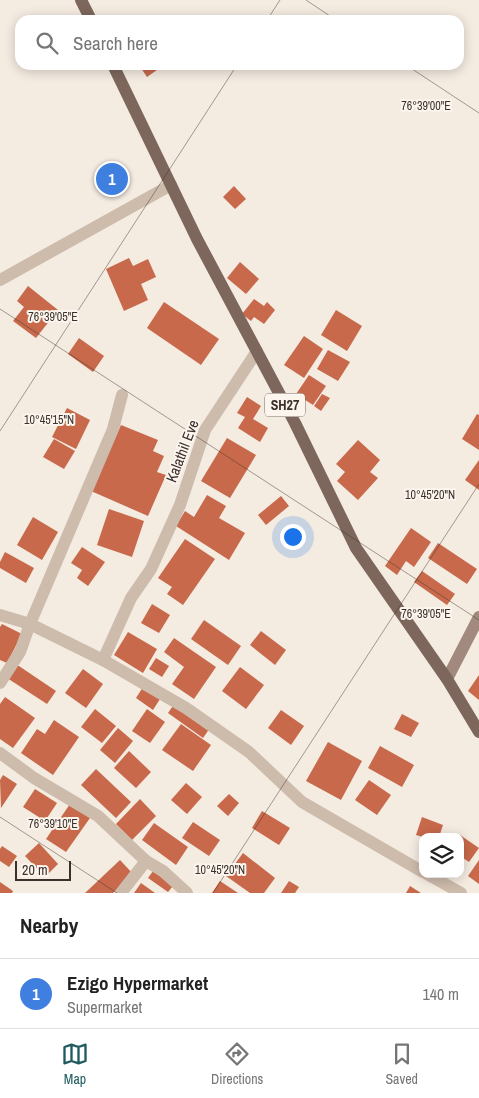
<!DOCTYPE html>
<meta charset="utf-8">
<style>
body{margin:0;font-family:"Archivo Narrow",sans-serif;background:#f2f2f2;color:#222}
.controls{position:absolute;right:15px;bottom:15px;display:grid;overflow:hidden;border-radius:10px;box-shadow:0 2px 12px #0003}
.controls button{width:45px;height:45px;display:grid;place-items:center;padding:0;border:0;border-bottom:1px solid #e0e0e0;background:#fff;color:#222;font:25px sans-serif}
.scale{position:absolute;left:15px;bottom:12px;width:56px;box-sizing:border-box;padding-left:5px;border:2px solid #3b302b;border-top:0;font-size:14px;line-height:18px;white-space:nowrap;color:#3b302b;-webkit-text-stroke:4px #fbf5ee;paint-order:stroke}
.you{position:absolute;left:292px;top:536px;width:18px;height:18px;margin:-12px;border:4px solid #fff;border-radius:50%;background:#1a73e8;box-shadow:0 0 0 8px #1a73e833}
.badge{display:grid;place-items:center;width:32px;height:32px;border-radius:50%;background:#1f5a5e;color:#fff;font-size:16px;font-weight:700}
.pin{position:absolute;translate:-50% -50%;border:2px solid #fff;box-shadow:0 1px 5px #0006}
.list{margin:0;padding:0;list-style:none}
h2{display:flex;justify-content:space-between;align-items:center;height:65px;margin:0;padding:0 20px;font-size:21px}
h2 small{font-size:16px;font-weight:400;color:#767676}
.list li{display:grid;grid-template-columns:32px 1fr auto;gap:15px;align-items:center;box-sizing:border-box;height:70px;padding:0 20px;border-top:1px solid #e0e0e0}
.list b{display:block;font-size:19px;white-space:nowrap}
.list p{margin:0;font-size:16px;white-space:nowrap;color:#767676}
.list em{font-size:16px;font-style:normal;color:#767676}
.icon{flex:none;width:28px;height:28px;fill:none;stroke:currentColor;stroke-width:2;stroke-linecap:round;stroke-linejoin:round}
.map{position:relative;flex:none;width:479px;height:893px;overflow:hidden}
.search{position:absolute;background:#fff;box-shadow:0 2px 12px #0003;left:15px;right:15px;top:15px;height:55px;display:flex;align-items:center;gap:12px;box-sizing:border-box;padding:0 18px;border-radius:15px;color:#767676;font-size:19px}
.sheet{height:135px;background:#fff}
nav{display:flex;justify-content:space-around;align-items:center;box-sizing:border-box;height:70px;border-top:1px solid #e0e0e0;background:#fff;font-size:14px;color:#767676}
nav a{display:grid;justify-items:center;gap:2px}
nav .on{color:#1f5a5e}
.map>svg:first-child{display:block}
</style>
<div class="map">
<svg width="479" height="893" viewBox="0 0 479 893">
<rect width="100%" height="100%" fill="#f4ebe1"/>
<g fill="#c8694b">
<polygon points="139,65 164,65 147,77"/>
<polygon points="234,186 246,199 235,209 223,197"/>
<polygon points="129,258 133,266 148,259 156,277 141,284 148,300 124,311 106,269"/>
<polygon points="240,262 259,279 246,294 227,278"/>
<polygon points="28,286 58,310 36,338 13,321 24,307 17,301"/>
<polygon points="254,299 264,306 267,302 275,310 264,324 254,317 251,321 242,314"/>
<polygon points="164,302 219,339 201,365 147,328"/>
<polygon points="336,310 362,326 347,351 321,335"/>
<polygon points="304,336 323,349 304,378 284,365"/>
<polygon points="79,338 104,356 93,372 68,354"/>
<polygon points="328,350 350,362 338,381 317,369"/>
<polygon points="309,375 326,386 313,405 296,394"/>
<polygon points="322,394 330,398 321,411 314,406"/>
<polygon points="247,397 261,406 253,419 268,428 260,442 238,428 245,417 237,413"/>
<polygon points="67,408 90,420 76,449 52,437"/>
<polygon points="477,414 479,415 479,450 462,439"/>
<polygon points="121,425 158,440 153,451 164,456 157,472 166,475 148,516 91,491"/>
<polygon points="227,438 256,455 230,498 201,481"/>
<polygon points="54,439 75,451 64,469 43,457"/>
<polygon points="358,440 380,460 370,472 378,478 358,500 337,481 345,472 336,464"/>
<polygon points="479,460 479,490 465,480"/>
<polygon points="207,495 226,506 219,518 245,533 229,560 176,526 185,511 194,517"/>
<polygon points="281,496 289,506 266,525 258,515"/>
<polygon points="109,509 144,521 132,557 97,545"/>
<polygon points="33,517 58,532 42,560 17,545"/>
<polygon points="411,528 431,542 414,567 406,561 397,575 385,566"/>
<polygon points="185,539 215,559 183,605 167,594 172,587 158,578"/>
<polygon points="438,543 477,569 467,584 428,558"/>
<polygon points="82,547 105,562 88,586 77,578 82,570 71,563"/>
<polygon points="5,552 34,568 26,583 0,568 0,562"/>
<polygon points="422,571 455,594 447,605 414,582"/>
<polygon points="152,604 170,615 159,633 141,623"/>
<polygon points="204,620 241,646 228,665 191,639"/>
<polygon points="2,624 22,634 7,663 0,660 0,627"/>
<polygon points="261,631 286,650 275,665 250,645"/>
<polygon points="128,632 157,649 143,673 114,655"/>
<polygon points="174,638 216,667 194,699 172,684 184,667 164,652"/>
<polygon points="156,658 169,666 162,677 149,669"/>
<polygon points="16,664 56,691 47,704 7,678"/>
<polygon points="240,667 264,685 246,709 222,691"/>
<polygon points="83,669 103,684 86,708 65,693"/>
<polygon points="479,675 479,700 468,691"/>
<polygon points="143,687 160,699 153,710 136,698"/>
<polygon points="5,697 35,718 13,748 0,739 0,704"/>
<polygon points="175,703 210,728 203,738 168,713"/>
<polygon points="95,709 116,726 102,743 81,727"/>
<polygon points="147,709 165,722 150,743 132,731"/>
<polygon points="281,710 304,726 291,745 268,728"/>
<polygon points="402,714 419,723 411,737 394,729"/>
<polygon points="54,720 79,737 53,775 21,753 37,729 45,734"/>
<polygon points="181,724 211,745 193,771 162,750"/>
<polygon points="118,728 133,741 115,763 100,750"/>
<polygon points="328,742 362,761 341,800 306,781"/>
<polygon points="380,746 414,765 402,787 368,768"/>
<polygon points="129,751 151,772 136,788 114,768"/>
<polygon points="96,769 131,802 116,818 81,785"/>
<polygon points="3,775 17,784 1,808 0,780"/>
<polygon points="369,780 391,795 377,815 355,800"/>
<polygon points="186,783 202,797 187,814 171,800"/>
<polygon points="35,789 57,803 45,821 23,807"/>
<polygon points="229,794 239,803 228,816 217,806"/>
<polygon points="140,799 156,816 132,840 116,824"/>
<polygon points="70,804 90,818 66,852 46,839"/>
<polygon points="262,811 290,828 279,845 252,828"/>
<polygon points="422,817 443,825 439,837 423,837 416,835"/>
<polygon points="193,822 220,840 209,856 182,838"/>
<polygon points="154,823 188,847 176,865 142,840"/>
<polygon points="460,835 479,848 469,862 460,856"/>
<polygon points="39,843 58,864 45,877 25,856"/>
<polygon points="2,846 17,856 9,867 0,861 0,849"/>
<polygon points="243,853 275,878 264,893 250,893 226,876"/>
<polygon points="120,860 133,874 113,893 85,893"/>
<polygon points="479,860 479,884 468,876"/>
<polygon points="153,871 173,886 168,892 148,878"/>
<polygon points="220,881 238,893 212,893"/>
<polygon points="289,881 299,887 295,893 281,893"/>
<polygon points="0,882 13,891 12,893 0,893"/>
<polygon points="141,883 155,893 134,893"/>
<polygon points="410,886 421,893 406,893"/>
</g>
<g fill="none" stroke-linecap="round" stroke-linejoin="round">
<g stroke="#cdbbac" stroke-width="12">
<polyline points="0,280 171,185"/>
<polyline points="0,615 30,624 103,660 186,708 249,752 302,802 423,872"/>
<polyline points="103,660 131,598 151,569 180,505 205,430 257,351"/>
<polyline points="0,683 20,652 30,624 113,429 122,395"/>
<polyline points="0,753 34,778 98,816 146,861 121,893"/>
<polyline points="146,861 163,871 187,893"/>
<polyline points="427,874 461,893"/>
</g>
<polyline stroke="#a18a7d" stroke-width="12" points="447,679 479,617"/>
<g stroke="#7d675c" stroke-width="12">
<polyline points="81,0 91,20"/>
<polyline points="113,65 197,239 295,423 356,548 447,679 479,732"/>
</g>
</g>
<path fill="none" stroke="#3b302b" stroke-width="1" stroke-opacity="0.45" d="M306 0 336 20M267 20 280 0M406 65 479 113M0 309 479 620M0 431 237 65M0 817 117 893M213 893 479 484"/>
<g text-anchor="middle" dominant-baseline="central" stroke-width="4" stroke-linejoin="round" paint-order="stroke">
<rect fill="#fbf5ee" stroke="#756b66" stroke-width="1" x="265" y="393.5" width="40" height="23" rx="4"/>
<g font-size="14" font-weight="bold" fill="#3b302b">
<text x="285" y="405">SH27</text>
</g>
<g font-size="15" fill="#3b302b" stroke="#fbf5ee">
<text transform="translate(182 451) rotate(-69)">Kalathil Eve</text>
</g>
</g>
<g font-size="12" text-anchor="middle" fill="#3b302b" stroke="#fbf5ee" stroke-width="4" stroke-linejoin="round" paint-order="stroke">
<text x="426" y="110">76°39'00"E</text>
<text x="53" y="321">76°39'05"E</text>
<text x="49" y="424">10°45'15"N</text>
<text x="430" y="499">10°45'20"N</text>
<text x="426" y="618">76°39'05"E</text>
<text x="53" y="828">76°39'10"E</text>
<text x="220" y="874">10°45'20"N</text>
</g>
</svg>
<div class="controls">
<button><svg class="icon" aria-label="layers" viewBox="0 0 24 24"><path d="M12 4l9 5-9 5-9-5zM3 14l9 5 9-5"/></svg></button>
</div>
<div class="scale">20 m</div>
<div class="you"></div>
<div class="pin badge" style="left:112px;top:179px;background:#3f7fe0">1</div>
<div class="search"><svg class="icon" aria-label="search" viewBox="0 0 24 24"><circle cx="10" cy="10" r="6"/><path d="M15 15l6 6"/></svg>Search here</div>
</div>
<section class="sheet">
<h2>Nearby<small></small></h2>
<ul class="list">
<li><span class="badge" style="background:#3f7fe0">1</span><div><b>Ezigo Hypermarket</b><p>Supermarket</p></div><em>140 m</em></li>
</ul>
</section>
<nav>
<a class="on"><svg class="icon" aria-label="map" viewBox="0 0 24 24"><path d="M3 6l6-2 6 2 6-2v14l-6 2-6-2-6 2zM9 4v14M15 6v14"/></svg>Map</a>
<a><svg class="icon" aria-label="directions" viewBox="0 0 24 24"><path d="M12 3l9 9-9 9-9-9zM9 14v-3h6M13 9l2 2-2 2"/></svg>Directions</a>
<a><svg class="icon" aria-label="saved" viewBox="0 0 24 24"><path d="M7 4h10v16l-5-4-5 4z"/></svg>Saved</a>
</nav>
